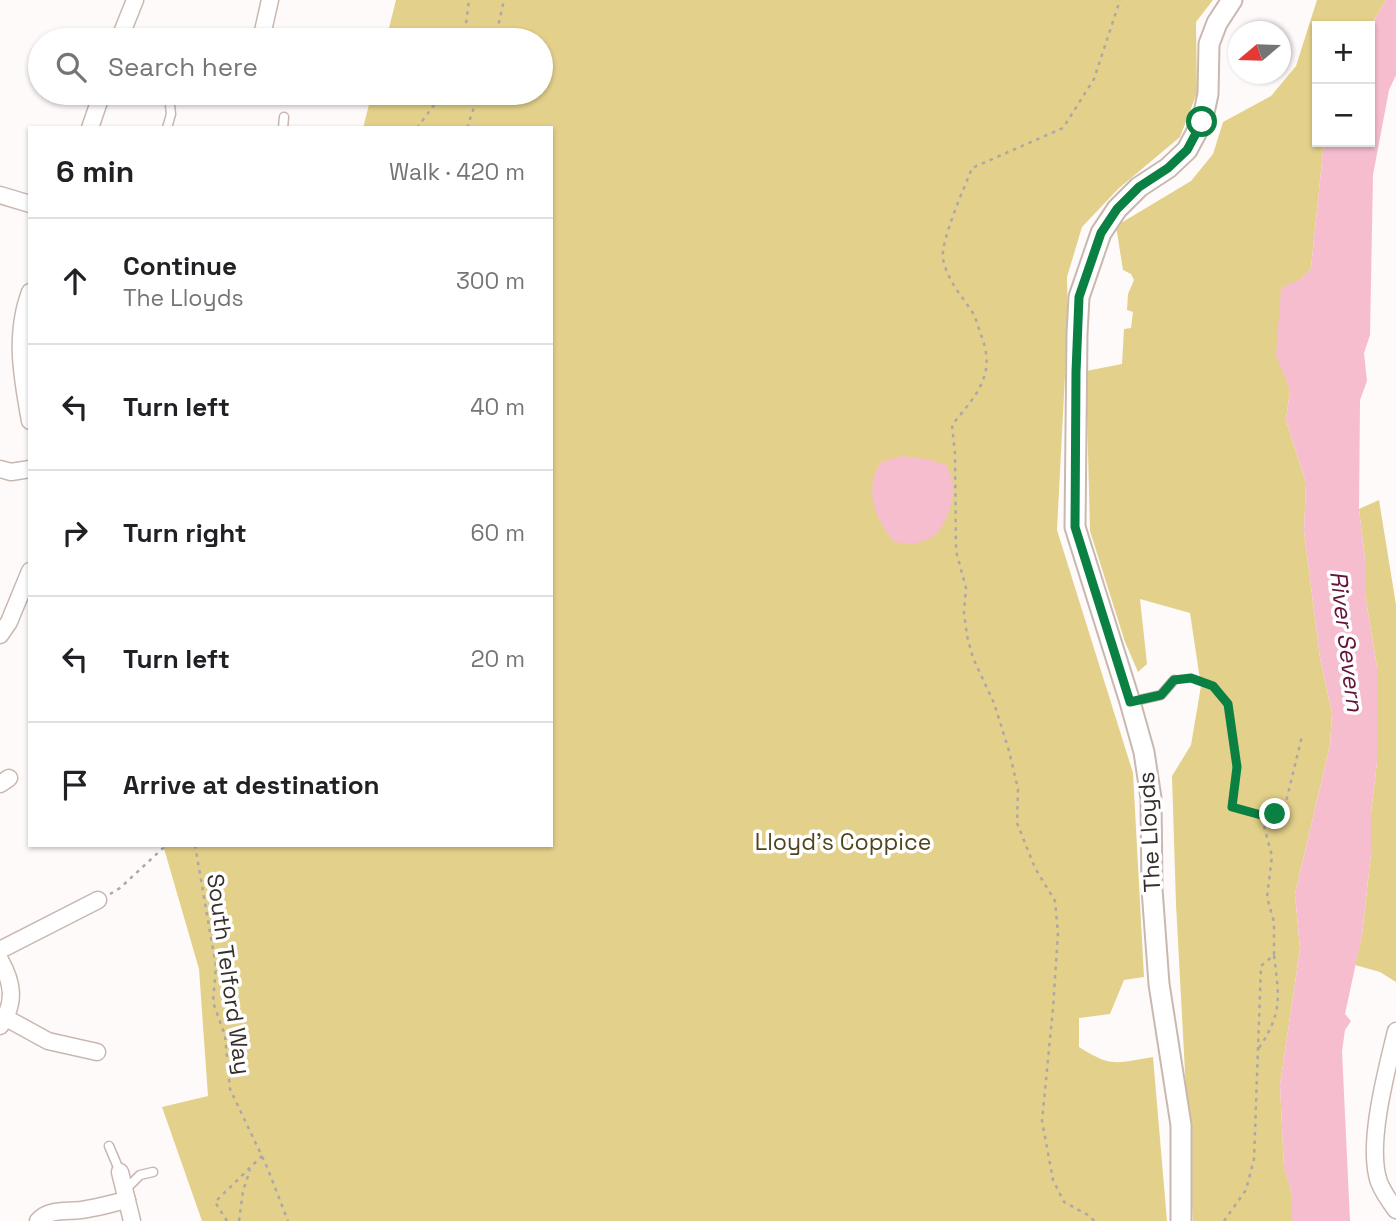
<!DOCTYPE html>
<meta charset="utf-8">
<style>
body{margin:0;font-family:"Space Grotesk",sans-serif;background:#f6f6f6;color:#202124}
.controls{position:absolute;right:21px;top:21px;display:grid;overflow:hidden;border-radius:0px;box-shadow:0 2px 5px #0004}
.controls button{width:63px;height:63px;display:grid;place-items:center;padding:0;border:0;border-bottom:2px solid #e0e0e0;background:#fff;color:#202124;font:35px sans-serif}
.compass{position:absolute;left:1228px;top:21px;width:63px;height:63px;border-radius:50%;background:#fff;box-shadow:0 2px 5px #0004;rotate:251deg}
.stop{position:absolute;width:21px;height:21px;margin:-16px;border:5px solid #0b8043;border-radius:50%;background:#fff}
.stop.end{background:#0b8043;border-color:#fff;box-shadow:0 2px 7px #0008}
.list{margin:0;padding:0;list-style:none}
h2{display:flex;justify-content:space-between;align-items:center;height:91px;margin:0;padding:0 28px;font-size:30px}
h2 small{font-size:23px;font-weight:400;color:#757577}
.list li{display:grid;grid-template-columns:46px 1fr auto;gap:21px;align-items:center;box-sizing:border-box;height:126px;padding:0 28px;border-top:2px solid #e0e0e0}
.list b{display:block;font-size:26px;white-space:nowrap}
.list p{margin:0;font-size:23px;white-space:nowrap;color:#757577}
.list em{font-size:23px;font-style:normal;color:#757577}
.icon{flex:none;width:38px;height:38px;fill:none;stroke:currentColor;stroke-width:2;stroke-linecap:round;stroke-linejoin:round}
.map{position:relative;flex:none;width:1396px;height:1221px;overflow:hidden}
.search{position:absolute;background:#fff;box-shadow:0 2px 5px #0004;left:28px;top:28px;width:525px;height:77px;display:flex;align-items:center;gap:18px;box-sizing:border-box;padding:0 24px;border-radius:38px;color:#757577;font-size:26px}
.panel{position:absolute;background:#fff;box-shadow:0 2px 5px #0004;left:28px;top:126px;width:525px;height:721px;border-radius:0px}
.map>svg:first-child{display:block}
</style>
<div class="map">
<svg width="1396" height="1221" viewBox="0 0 1396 1221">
<rect width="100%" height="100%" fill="#fefaf9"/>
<g fill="#e3d08a">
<path d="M396 0H1213L1196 22 1197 93 1180 137 1118 189 1082 227 1067 277 1068 317 1057 530 1133 773 1144 977 1124 980 1110 1014 1079 1018V1047C1112 1068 1116 1063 1153 1057L1167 1221H202L162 1107 208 1096 199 969 163 845H551V128H363L372 93H541V40H386Z"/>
<polygon points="1317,0 1386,0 1370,27 1317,26 1317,142 1324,142 1311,268 1302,278 1277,355 1290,390 1286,420 1306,483 1304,531 1320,658 1332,713 1330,745 1295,894 1300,949 1280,1085 1284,1167 1292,1194 1292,1221 1193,1221 1176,904 1172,776 1191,745 1201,686 1190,613 1140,599 1147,664 1138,672 1125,642 1090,531 1086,371 1122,364 1124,329 1131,328 1133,312 1127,310 1128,294 1134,280 1131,274 1123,270 1116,226 1191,181 1213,154 1223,122 1271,96 1296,66"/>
<polygon points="1379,500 1396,605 1396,982 1380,972 1355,965 1362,935 1371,853 1371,813 1377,762 1377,667 1365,594 1365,559 1359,509"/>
</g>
<g fill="#f6bdcf">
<polygon points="1386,0 1396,0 1396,75 1389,90 1373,175 1370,335 1364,353 1367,381 1360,400 1359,509 1365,559 1365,594 1377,667 1377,762 1371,813 1371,853 1362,935 1345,1014 1351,1021 1345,1030 1342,1051 1350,1221 1292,1221 1292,1194 1284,1168 1280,1085 1300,949 1295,894 1330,745 1332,713 1320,658 1304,531 1306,483 1286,420 1290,390 1276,355 1281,288 1302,278 1311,268 1324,142 1370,142 1370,27"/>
<path d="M902 456 926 459 945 464C947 468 951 474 952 479 956 496 947 527 932 537 920 545 907 544 894 542 875 519 863 489 881 462Z"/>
</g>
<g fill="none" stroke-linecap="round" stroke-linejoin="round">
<defs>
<g id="service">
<polyline points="167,128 171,114 169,96"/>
<polyline points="283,128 284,117"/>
<polyline points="1130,702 1161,695 1174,680"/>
<polyline points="109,1146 120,1172"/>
<polyline points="125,1190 140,1175 153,1172"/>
</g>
<g id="minor">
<polyline points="263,31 270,0"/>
<polyline points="119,40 135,0"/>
<polyline points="90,128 102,93"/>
<polyline points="0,195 30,204"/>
<path d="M30 292C14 335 22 377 30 421"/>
<polyline points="0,469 11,472 30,469"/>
<polyline points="0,635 9,622 30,571"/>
<polyline points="0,784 9,778"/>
<polyline points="0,950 98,900"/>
<path d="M0 960C13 983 16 1003 0 1026"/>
<polyline points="6,1018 48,1041 97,1052"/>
<path d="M1396 1031C1387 1069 1366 1145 1379 1182 1383 1192 1390 1202 1396 1210"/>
<polyline points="120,1172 132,1221"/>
<path d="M38 1221C50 1207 71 1213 87 1209 100 1207 113 1203 127 1200"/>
</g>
<polyline id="tertiary" points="1181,1221 1181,1125 1159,984 1152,889 1151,798 1144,752 1130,702 1075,527 1077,334 1079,297 1101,233 1117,209 1139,187 1168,168 1187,150 1202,122 1208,94 1209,44 1217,23 1232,0"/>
</defs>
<use href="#service" stroke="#c8b8b0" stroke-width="11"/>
<use href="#minor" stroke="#c8b8b0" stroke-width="19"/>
<use href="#tertiary" stroke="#c8b8b0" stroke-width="23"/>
<g stroke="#ada8a6" stroke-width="2.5" stroke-dasharray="3.5 5" stroke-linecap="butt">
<polyline points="464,40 469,0"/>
<polyline points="495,40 504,0"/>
<polyline points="417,128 443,93"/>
<polyline points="467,128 479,93"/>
<polyline points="1184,679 1191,678 1213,686 1228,704 1237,767 1232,807 1261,815 1274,814 1285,806 1302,736"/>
<polyline points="195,845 216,967 213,1002 225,1036 230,1089 267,1167 288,1221"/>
<polyline points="110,894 120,888 162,849 169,845"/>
<path d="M1259 1048C1283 1012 1279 997 1274 955"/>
<polyline points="227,1221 215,1202 262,1156"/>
<polyline points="239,1221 243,1191 250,1170"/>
<path d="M1094 1221 1090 1216 1064 1202 1053 1180 1042 1121 1053 1008 1058 933 1055 901 1035 868 1017 823 1018 789 1009 751 994 703 973 658 967 636 964 612 966 588 956 551 955 454 952 425C976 395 997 375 981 335 978 327 976 317 971 310 960 294 947 279 943 259 940 242 965 186 972 168L1063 128 1094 79 1120 0"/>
<polyline points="1224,1221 1246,1190 1254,1159 1261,966 1274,955 1274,922 1267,897 1272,856 1261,815"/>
</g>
<use href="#service" stroke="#fff" stroke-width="8"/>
<use href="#minor" stroke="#fff" stroke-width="16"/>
<use href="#tertiary" stroke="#fff" stroke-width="19"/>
</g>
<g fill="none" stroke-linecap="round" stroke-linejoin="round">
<polyline stroke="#0b8043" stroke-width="9" points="1202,122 1187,150 1168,168 1139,187 1117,209 1101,233 1079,297 1076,372 1075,527 1130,702 1161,695 1174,680 1191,678 1213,686 1228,704 1237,767 1232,807 1261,815 1275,814"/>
</g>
<g text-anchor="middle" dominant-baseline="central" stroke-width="7" stroke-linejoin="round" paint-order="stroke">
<g font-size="23" fill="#362f2c" stroke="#fff">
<text transform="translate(1149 832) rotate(-93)">The Lloyds</text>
<text transform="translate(229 974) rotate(82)">South Telford Way</text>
</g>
<g font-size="23" fill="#50451e" stroke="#fff">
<text x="843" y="842">Lloyd's Coppice</text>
</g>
<g font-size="24" font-style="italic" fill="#631437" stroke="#fff">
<text transform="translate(1347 641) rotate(83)">River Severn</text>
</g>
</g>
</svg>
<div class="controls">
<button>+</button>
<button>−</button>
</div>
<svg class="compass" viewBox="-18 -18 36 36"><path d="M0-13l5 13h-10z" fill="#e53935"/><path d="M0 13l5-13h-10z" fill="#757577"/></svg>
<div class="stop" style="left:1202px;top:122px"></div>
<div class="stop end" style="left:1275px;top:814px"></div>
<div class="search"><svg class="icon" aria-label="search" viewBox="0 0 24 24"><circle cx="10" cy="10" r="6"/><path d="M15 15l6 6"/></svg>Search here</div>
<section class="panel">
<h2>6 min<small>Walk · 420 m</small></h2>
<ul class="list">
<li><svg class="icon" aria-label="ahead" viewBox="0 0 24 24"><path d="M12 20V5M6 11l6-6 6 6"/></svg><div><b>Continue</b><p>The Lloyds</p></div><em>300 m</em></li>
<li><svg class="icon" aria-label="left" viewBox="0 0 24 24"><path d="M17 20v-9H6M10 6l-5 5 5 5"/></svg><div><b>Turn left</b></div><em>40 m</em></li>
<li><svg class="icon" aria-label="right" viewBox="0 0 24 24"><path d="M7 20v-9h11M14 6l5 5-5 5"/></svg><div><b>Turn right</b></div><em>60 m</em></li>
<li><svg class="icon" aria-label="left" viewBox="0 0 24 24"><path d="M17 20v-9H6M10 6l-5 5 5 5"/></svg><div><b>Turn left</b></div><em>20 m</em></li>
<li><svg class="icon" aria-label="arrive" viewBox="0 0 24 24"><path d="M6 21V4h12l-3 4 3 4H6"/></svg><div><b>Arrive at destination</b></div></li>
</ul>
</section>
</div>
